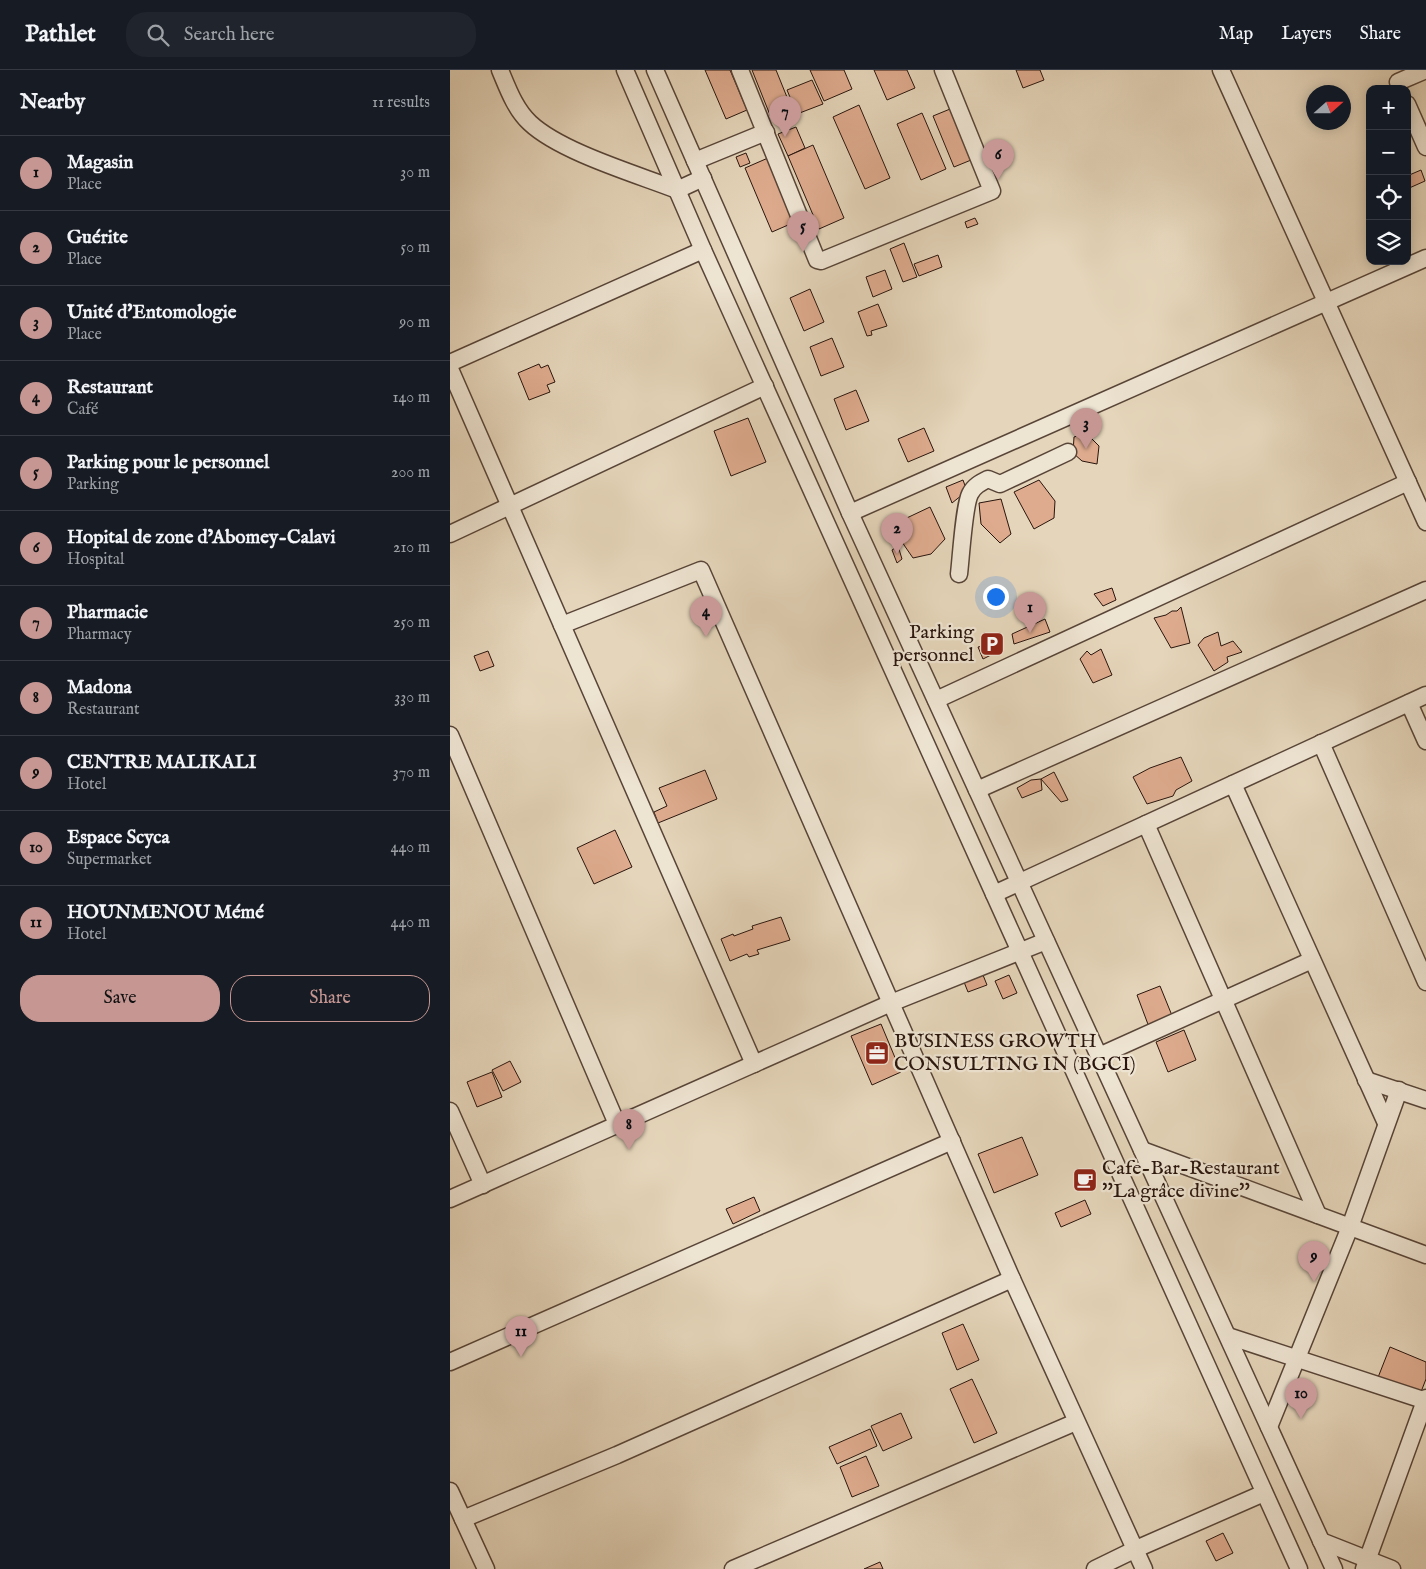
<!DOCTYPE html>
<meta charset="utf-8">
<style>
body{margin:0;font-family:"IM FELL English",serif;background:#20242c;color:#f1f3f6}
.controls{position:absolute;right:15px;top:15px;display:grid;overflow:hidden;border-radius:10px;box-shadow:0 2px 12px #0003}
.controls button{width:45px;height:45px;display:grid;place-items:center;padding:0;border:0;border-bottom:1px solid #363941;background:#171b24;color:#f1f3f6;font:25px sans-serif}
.compass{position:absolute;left:856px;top:15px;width:45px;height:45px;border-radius:50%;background:#171b24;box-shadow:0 2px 12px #0003;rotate:69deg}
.you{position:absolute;left:545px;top:526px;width:18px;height:18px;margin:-12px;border:4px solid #fff;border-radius:50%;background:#1a73e8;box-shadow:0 0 0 8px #1a73e833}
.badge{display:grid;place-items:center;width:32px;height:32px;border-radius:50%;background:#c59692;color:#111;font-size:16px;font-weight:700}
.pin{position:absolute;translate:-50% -41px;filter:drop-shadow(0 1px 2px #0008)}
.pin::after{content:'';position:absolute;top:26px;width:18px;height:15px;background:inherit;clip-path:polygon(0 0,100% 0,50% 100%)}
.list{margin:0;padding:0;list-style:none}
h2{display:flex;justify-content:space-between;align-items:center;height:65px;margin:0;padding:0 20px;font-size:21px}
h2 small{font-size:16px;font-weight:400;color:#9ea1a6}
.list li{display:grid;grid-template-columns:32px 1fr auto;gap:15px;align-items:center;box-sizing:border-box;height:75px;padding:0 20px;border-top:1px solid #363941}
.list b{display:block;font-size:19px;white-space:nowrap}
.list p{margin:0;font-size:16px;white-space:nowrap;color:#9ea1a6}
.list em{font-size:16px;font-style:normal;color:#9ea1a6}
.actions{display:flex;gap:10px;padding:15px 20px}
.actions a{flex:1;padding:11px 0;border:1px solid #c59692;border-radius:20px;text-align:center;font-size:18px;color:#c59692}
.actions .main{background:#c59692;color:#111}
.icon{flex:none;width:28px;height:28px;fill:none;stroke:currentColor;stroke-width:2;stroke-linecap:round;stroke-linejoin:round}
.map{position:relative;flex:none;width:976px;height:1499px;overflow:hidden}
header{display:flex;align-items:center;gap:30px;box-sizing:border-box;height:70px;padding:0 25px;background:#171b24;border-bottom:1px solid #363941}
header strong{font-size:24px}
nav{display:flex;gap:28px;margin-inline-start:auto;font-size:18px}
.search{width:350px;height:45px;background:#20242c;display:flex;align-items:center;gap:12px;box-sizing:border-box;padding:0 18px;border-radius:20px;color:#9ea1a6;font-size:19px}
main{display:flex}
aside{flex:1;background:#171b24}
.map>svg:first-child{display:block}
</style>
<header>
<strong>Pathlet</strong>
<div class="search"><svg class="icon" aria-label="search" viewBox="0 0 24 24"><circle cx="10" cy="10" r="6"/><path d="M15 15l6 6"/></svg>Search here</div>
<nav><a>Map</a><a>Layers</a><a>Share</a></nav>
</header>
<main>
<aside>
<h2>Nearby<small>11 results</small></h2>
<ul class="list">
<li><span class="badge">1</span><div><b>Magasin</b><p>Place</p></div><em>30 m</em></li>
<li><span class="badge">2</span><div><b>Guérite</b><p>Place</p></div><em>50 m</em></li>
<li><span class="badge">3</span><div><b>Unité d'Entomologie</b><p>Place</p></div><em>90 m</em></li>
<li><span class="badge">4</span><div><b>Restaurant</b><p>Café</p></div><em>140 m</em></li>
<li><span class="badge">5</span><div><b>Parking pour le personnel</b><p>Parking</p></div><em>200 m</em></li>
<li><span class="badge">6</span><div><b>Hopital de zone d’Abomey-Calavi</b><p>Hospital</p></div><em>210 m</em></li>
<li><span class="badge">7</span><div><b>Pharmacie</b><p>Pharmacy</p></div><em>250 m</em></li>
<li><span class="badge">8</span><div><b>Madona</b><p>Restaurant</p></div><em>330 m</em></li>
<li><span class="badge">9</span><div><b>CENTRE MALIKALI</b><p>Hotel</p></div><em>370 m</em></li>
<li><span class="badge">10</span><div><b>Espace Scyca</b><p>Supermarket</p></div><em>440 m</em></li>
<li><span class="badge">11</span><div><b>HOUNMENOU Mémé</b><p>Hotel</p></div><em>440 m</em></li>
</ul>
<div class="actions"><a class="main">Save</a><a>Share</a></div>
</aside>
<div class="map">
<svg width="976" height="1499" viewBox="0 0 976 1499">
<rect width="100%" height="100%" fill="#e5d5ba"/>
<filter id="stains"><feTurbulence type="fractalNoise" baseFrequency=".004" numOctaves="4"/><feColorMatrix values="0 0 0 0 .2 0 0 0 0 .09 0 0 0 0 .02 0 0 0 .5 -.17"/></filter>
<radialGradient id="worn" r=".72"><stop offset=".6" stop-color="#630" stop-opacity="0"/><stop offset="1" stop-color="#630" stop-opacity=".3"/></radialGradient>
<g fill="#deab8e" stroke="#29150d">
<polygon points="255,0 280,0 297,40 276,49"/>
<polygon points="302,0 326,0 343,42 322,50"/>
<polygon points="360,0 394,0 402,19 374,31"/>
<polygon points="424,0 457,0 465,18 437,30"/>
<polygon points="566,0 590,0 594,10 573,18"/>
<polygon points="362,10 373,34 347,44 337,20"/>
<polygon points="409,35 440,108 415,119 383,47"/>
<polygon points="505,37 526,88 504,97 483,46"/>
<polygon points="472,43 496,99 471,110 447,54"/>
<polygon points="346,57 355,78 338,86 328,64"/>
<polygon points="363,75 394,148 369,159 338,86"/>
<polygon points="296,83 300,93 290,97 286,87"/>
<polygon points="318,88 345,152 322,162 295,98"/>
<polygon points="971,100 975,111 957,119 957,106"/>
<polygon points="525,148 528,154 517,158 515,152"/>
<polygon points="454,173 467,207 453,212 440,179"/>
<polygon points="488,185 492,197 469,206 464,194"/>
<polygon points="435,200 442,219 423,227 416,207"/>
<polygon points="360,219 374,252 354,261 340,228"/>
<polygon points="428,234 437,256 421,261 422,265 417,266 408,242"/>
<polygon points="382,268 394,297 371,306 360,277"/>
<polygon points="89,294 91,298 98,295 105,312 97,315 100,322 79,330 68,303"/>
<polygon points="406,320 419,351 396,360 384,329"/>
<polygon points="298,348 316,392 281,406 264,361"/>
<polygon points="474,358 484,381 458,392 448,369"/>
<polygon points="636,363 649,376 647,394 632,391 623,383 624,367"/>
<polygon points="513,410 517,421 502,433 496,417"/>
<polygon points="589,410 605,431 604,448 584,459 564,422"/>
<polygon points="551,429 561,464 550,473 531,454 529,433"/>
<polygon points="480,437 495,469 481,484 463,488 454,475 444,454"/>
<polygon points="448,476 452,489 447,493 442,480"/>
<polygon points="662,518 666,530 653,536 644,524"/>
<polygon points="731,537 740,573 721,578 704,548 716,545 722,541 727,541"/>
<polygon points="595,549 600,562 564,574 562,564"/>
<polygon points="768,562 771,576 783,571 792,582 777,587 778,592 764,601 748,575 754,568"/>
<polygon points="550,572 553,579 533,589 528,577"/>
<polygon points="651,579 662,605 643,613 630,589 637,581 641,585"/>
<polygon points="38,581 44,596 30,601 24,586"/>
<polygon points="731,687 742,711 726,720 723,726 697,734 683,707 700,698"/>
<polygon points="255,700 267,729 208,753 204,742 217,736 209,718"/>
<polygon points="604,702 618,730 611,732 591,709"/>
<polygon points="591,709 592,720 572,728 567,718 581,710"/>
<polygon points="165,760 182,797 144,814 127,778"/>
<polygon points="331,847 340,870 307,880 309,884 299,887 297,884 280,891 271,869 283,864 284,866 303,859 302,856"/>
<polygon points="533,905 537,915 518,922 514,912"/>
<polygon points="559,905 567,923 553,929 545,911"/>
<polygon points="710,916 723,948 699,957 687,925"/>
<polygon points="431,954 451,1002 422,1015 401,966"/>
<polygon points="734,960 746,990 718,1002 706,972"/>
<polygon points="60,991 71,1012 53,1021 42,1000"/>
<polygon points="42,1002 52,1027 27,1037 17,1012"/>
<polygon points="572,1067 588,1105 544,1123 528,1084"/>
<polygon points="304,1127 310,1141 283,1154 276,1139"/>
<polygon points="635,1130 641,1144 611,1157 605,1143"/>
<polygon points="513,1254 529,1290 507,1300 492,1263"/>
<polygon points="940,1277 976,1292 976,1309 969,1327 927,1310"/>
<polygon points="522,1309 547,1363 524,1373 500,1319"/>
<polygon points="451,1343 462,1368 433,1381 421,1356"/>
<polygon points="420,1359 427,1376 387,1394 379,1377"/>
<polygon points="416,1386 429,1416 402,1427 390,1397"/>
<polygon points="773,1463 783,1483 766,1491 756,1471"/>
<polygon points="430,1492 433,1499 414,1499"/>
</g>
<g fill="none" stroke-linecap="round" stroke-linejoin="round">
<defs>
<g id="minor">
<path d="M50 0C58 19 65 39 80 53 111 82 186 104 227 120L253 108"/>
<polyline points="175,0 253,180 849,1499"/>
<polyline points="205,0 400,443 884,1499"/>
<polyline points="290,0 367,190 371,191 542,121 493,0"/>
<polyline points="771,0 976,452"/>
<polyline points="948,12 976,0"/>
<polyline points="957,34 976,77"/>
<polyline points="245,91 316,62"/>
<polyline points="0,293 253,180"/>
<polyline points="0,299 304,994"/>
<polyline points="400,443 976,188"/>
<polyline points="0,464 315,316"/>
<path d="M509 504C511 487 514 436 520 424 524 416 530 413 538 409L550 414 618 382"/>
<polyline points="112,555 251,500 562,1209 694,1499"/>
<polyline points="486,630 958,412"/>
<polyline points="959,633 976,671"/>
<polyline points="0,665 167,1054"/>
<polyline points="871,673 976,912"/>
<polyline points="783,714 936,1053"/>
<polyline points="527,720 976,520"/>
<polyline points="696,754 868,1145"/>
<polyline points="544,824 976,625"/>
<polyline points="649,986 862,890"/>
<polyline points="916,1010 976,1030"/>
<polyline points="0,1041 33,1115"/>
<polyline points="692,1080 976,1185"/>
<polyline points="0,1129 441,933 596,871"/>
<polyline points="778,1266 976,1331"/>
<polyline points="0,1292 502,1071"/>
<polyline points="819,1357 900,1157 949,1020"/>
<polyline points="0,1421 36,1499"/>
<polyline points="13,1449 167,1385 562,1209"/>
<polyline points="871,1471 942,1499"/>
<polyline points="283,1499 626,1352"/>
<polyline points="645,1499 686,1479 814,1423"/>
<polyline points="914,1499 976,1328"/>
</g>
</defs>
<use href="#minor" stroke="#584538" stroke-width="19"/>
<use href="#minor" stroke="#eee4d2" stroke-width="16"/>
</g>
<defs>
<symbol id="parking-square" viewBox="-11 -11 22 22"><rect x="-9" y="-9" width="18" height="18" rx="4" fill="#8f2418" stroke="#eee4d2"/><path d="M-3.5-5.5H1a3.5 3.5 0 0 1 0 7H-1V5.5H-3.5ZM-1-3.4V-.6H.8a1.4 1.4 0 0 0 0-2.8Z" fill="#fff"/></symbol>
<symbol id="office-square" viewBox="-11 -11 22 22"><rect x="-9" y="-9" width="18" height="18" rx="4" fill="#8f2418" stroke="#eee4d2"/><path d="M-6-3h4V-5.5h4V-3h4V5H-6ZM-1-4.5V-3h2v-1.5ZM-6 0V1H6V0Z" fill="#fff"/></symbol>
<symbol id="cafe-square" viewBox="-11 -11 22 22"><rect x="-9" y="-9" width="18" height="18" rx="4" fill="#8f2418" stroke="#eee4d2"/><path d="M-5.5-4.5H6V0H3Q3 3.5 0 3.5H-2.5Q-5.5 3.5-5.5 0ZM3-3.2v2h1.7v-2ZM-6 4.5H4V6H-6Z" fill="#fff"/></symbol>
</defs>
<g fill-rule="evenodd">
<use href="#parking-square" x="528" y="560" width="28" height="28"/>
<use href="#office-square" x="413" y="969" width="28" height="28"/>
<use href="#cafe-square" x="621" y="1096" width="28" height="28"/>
</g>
<g text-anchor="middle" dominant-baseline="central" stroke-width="4.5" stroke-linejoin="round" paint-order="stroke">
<g font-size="20" fill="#29150d" stroke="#eee4d2" text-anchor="start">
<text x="524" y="562" text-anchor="end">Parking<tspan x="524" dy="23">personnel</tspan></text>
<text x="444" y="971">BUSINESS GROWTH<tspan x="444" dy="23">CONSULTING IN (BGCI)</tspan></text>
<text x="652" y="1098">Cafe-Bar-Restaurant<tspan x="652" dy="23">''La grâce divine''</tspan></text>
</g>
</g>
<rect width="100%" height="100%" filter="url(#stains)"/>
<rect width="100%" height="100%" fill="url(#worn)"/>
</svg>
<div class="controls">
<button>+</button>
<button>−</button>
<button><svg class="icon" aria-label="locate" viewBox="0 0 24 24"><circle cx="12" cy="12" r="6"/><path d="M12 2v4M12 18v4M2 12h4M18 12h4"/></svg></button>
<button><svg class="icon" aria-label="layers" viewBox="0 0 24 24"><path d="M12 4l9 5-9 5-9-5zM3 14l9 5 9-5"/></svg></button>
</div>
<svg class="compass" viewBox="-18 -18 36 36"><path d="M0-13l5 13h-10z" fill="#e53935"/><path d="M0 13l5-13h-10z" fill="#9ea1a6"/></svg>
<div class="you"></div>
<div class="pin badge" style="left:580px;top:563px">1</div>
<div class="pin badge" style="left:447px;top:484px">2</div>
<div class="pin badge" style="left:636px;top:379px">3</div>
<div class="pin badge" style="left:256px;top:567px">4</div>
<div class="pin badge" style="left:353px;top:182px">5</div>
<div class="pin badge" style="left:548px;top:110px">6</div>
<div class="pin badge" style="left:335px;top:67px">7</div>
<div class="pin badge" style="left:179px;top:1080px">8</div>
<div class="pin badge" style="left:864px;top:1212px">9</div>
<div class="pin badge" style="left:851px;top:1349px">10</div>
<div class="pin badge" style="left:71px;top:1287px">11</div>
</div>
</main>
